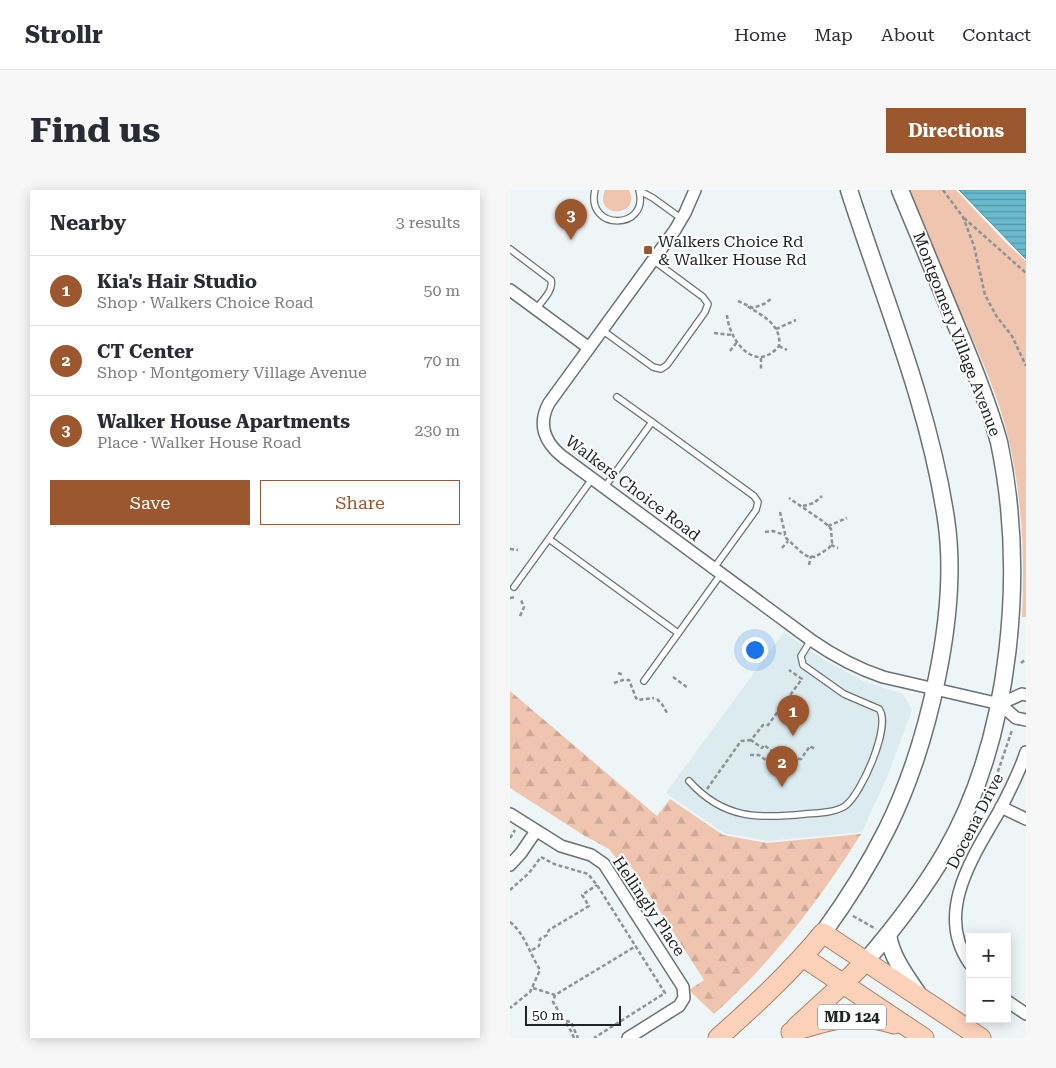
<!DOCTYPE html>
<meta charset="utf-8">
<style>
body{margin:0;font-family:"Roboto Serif",serif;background:#f7f7f7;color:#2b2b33}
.controls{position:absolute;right:15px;bottom:15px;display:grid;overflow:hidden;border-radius:0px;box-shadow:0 2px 12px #0003}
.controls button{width:45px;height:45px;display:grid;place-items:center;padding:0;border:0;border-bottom:1px solid #e1e1e2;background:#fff;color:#2b2b33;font:25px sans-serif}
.scale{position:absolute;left:15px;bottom:12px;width:96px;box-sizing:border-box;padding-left:5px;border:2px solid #212324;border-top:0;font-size:14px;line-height:18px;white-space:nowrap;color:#212324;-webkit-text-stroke:4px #fff;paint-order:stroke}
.you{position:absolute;left:244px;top:459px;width:18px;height:18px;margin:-12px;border:4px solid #fff;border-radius:50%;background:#1a73e8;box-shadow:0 0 0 8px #1a73e833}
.badge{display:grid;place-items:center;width:32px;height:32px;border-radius:50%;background:#9d572e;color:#fff;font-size:16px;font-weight:700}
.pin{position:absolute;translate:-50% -41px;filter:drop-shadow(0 1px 2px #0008)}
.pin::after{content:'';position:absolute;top:26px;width:18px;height:15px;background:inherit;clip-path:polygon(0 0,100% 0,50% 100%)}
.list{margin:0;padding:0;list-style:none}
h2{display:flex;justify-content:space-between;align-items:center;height:65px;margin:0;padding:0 20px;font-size:21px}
h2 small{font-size:16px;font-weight:400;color:#7c7c81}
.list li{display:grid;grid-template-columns:32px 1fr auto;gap:15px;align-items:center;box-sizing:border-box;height:70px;padding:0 20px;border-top:1px solid #e1e1e2}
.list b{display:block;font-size:19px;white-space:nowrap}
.list p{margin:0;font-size:16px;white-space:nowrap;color:#7c7c81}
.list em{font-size:16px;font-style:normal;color:#7c7c81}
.actions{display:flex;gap:10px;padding:15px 20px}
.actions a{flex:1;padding:11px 0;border:1px solid #9d572e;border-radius:0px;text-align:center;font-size:18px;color:#9d572e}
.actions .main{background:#9d572e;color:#fff}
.map{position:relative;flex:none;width:516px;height:848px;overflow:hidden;border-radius:0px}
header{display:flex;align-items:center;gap:30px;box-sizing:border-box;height:70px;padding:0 25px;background:#fff;border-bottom:1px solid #e1e1e2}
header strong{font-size:24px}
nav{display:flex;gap:28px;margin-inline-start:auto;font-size:18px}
.intro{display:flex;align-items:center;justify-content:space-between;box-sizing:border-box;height:120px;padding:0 30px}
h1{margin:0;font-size:35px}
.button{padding:12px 22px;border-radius:0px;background:#9d572e;color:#fff;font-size:18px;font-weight:700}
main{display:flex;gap:30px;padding:0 30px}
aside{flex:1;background:#fff;border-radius:0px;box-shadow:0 2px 12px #0003}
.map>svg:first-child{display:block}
</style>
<header>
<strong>Strollr</strong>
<nav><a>Home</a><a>Map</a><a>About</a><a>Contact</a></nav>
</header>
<div class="intro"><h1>Find us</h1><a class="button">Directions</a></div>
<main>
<aside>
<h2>Nearby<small>3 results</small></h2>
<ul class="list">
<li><span class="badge">1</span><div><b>Kia's Hair Studio</b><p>Shop · Walkers Choice Road</p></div><em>50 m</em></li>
<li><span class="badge">2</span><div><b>CT Center</b><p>Shop · Montgomery Village Avenue</p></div><em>70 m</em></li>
<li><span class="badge">3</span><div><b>Walker House Apartments</b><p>Place · Walker House Road</p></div><em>230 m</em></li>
</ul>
<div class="actions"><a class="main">Save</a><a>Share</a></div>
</aside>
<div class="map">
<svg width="516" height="848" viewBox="0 0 516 848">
<defs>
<pattern id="forest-firs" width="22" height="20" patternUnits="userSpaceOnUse" patternTransform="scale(1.25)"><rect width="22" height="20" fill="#efc5af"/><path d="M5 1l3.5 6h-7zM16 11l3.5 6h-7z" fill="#cda996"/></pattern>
<pattern id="water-rules" width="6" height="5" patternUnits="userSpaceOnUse" patternTransform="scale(1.25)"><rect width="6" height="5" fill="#68bacc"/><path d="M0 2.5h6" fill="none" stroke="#5597a5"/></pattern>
</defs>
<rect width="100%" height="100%" fill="#eef5f7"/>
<polygon fill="#dbebef" points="274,442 314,470 353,491 393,504 402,520 377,587 352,642 258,651 214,643 156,603"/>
<g fill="#efc5af">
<path d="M95 0H119C132 27 83 30 95 0Z"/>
<path d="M399 0H446L496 53 516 71V427H512C515 362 512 298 495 235 483 192 464 152 446 112 430 75 414 37 399 0Z"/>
</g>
<path fill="url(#forest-firs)" d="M0 501 147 626 160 609 213 645 257 653 351 644C309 711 263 771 204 824L179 800 194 790 121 676 115 679 99 659 75 646 0 598Z"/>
<polygon fill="url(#water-rules)" stroke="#538d9a" points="449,0 516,0 516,69 513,66"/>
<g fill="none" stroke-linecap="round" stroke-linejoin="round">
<defs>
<g id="service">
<path d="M85 0C75 41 140 41 129 0"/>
<polyline points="130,1 143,8 172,29"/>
<path d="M0 59 41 90C44 100 32 111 26 119"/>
<polyline points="92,140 143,177 151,179 157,175 195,122 198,114 193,107 143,70"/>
<polyline points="107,207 142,232"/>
<polyline points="94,298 142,232 244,306 248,312 246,320 204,378"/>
<polyline points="39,349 168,443"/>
<polyline points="4,397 82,289"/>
<polyline points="134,491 211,384"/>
<path d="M179 591C213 629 248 629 295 624 308 623 324 623 335 616 351 605 382 535 369 519L334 504 293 475 291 466 301 450"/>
</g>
<g id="minor">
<path d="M185 0 175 23 165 40 39 213C27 235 35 253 53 267L301 450C324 466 346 478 373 487L490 514 506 528 516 530"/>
<polyline points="0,100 79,158"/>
<polyline points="490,514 512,504 516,505"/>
<polyline points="491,617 516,629"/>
<polyline points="0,624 51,656 81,665 94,674 173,797 174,808 169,816 118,848"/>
<polyline points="0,675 11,663 26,641"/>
<path d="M460 774C423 722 465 664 491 618 500 600 510 581 516 562"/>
<polyline points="497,811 516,824"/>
</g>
<g id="secondary">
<path d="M313 743C337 710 359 675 377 639 418 556 450 421 436 329 419 215 374 109 339 0"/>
<path d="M378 745C382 769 397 787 410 807"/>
<path d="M355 772C385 737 413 701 436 661 502 546 516 380 489 252 478 212 462 173 446 135 427 90 409 45 390 0"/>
</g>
<g id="primary">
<polyline points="293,767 414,848"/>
<polyline points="286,837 333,794 355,772"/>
<path d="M281 842C320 830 342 821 384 834"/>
<path d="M208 848C245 815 281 782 313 743L471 848"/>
</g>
</defs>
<use href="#service" stroke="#6b7172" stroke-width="8"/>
<use href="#minor" stroke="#6b7172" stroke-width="14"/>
<use href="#secondary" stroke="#6b7172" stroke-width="19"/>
<use href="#primary" stroke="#ae8067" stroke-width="21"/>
<g stroke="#8e9294" stroke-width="2.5" stroke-dasharray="4 2.5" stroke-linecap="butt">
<polyline points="433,0 453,27 464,56 475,105 487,127 502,146 516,176"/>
<polyline points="454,28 516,83"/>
<polyline points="228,111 243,118 254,114 261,109"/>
<path d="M217 125C219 150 245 185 269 156 272 135 253 126 237 116"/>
<polyline points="266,139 286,130"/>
<polyline points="204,143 222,145"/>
<polyline points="269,156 277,160"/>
<polyline points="220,161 227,152"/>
<polyline points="251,168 251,180"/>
<polyline points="293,316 304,313 312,306"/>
<polyline points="270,322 276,348 291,362 297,366 305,367 319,358 322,353 321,339 314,332 279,308"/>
<polyline points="318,336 337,328"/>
<polyline points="255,342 263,341 275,345"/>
<polyline points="321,355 328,358"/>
<polyline points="272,358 278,351"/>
<polyline points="0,359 8,360"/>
<polyline points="299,375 301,366"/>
<polyline points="0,408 6,407"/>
<polyline points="10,426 14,417 11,410"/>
<polyline points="511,473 516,469"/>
<polyline points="108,483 114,485"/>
<polyline points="163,487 178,498"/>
<polyline points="104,493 113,490 119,490 126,508 128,510 144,508"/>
<polyline points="147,509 152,514 157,523"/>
<polyline points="240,565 249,565 267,579 275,568 291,569 300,556 306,560"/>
<polyline points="274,570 254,555 252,558 241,550 253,535 258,535 292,489 279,480"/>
<polyline points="197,599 231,551 241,550"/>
<polyline points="476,612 484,593 502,540"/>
<polyline points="0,648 5,640"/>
<polyline points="0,700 19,683 31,667 44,674 78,684 87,695 155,803 84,848"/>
<polyline points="343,726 366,739"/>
<path d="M0 732C15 744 20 764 30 780L20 802 0 818"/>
<polyline points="22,760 29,756 30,749 37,745 39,740 79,716 72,705 87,695"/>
<polyline points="23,798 45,805"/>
<polyline points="56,831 61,832 68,848"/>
<polyline points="64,848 61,841 43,812 45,805 126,756"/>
</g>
<use href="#service" stroke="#fff" stroke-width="5.5"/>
<use href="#minor" stroke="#fff" stroke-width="11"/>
<use href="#secondary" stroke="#fff" stroke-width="16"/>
<use href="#primary" stroke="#fcd1b9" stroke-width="19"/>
</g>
<rect fill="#9d572e" stroke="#fff" stroke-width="2" x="133" y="55" width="10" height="10" rx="2.5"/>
<g text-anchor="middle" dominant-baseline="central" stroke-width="4" stroke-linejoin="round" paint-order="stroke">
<rect fill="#fff" stroke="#646566" stroke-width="1" x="308" y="814.5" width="68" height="25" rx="4"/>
<g font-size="15" font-weight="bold" fill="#212324">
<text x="342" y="827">MD 124</text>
</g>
<g font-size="16" fill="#212324" stroke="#fff" text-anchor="start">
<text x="148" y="51">Walkers Choice Rd<tspan x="148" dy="18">&amp; Walker House Rd</tspan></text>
</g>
<g font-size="16" fill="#212324" stroke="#fff">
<text transform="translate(447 144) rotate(69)">Montgomery Village Avenue</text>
<text transform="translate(123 298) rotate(37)">Walkers Choice Road</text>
<text transform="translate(465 631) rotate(-63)">Docena Drive</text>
<text transform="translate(139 716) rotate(56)">Hellingly Place</text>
</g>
</g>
</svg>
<div class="controls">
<button>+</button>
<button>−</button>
</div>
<div class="scale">50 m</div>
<div class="you"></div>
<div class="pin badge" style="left:283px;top:546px">1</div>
<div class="pin badge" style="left:272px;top:597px">2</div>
<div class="pin badge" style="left:61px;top:50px">3</div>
</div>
</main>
